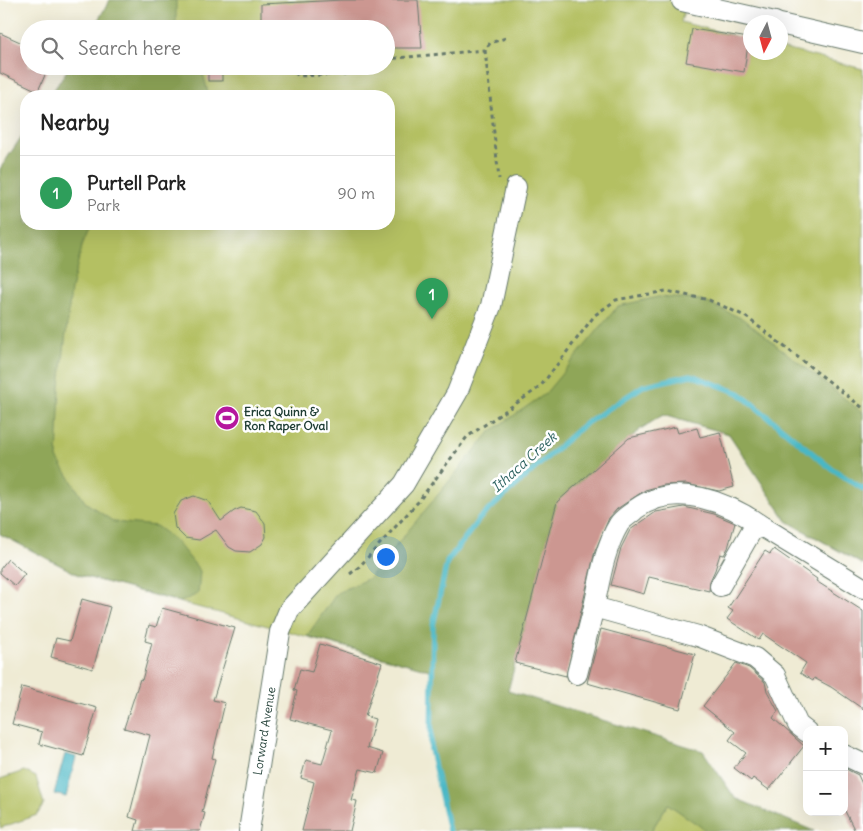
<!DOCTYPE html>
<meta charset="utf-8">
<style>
body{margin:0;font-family:Delius,sans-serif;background:#f6f6f6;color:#222}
.controls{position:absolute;right:15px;bottom:15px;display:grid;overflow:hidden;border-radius:10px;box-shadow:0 5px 20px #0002}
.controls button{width:45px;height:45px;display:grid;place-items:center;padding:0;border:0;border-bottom:1px solid #e0e0e0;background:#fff;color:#222;font:25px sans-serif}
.compass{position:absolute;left:743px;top:15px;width:45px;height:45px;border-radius:50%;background:#fff;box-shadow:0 5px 20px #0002;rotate:186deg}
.you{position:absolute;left:385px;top:556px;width:18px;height:18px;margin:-12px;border:4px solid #fff;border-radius:50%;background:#1a73e8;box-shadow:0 0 0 8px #1a73e833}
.badge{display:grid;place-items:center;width:32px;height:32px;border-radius:50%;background:#0b8043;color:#fff;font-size:16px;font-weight:700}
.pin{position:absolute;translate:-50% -41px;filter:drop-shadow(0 1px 2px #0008)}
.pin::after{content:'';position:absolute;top:26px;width:18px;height:15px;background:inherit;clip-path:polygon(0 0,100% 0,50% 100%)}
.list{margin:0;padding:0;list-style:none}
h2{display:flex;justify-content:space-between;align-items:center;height:65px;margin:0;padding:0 20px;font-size:21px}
h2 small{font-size:16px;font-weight:400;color:#767676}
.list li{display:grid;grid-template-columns:32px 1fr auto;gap:15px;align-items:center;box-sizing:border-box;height:75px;padding:0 20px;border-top:1px solid #e0e0e0}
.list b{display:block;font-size:19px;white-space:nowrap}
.list p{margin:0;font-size:16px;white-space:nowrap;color:#767676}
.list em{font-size:16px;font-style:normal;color:#767676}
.icon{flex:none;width:28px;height:28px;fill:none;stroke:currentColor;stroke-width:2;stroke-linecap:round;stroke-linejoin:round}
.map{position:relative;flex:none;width:863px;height:831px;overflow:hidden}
.search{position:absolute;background:#fff;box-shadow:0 5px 20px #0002;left:20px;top:20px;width:375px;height:55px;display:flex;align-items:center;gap:12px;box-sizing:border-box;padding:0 18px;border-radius:28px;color:#767676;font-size:19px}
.panel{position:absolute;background:#fff;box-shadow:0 5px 20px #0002;left:20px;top:90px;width:375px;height:140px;border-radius:20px}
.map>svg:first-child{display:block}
</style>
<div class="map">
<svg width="863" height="831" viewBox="0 0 863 831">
<rect width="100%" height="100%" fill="#fff"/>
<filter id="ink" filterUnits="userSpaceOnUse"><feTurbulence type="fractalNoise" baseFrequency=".02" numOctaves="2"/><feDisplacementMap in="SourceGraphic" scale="10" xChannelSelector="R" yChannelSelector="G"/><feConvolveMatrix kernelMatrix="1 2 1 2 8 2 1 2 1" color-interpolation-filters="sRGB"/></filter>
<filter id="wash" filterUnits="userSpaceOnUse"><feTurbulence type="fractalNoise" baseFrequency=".0096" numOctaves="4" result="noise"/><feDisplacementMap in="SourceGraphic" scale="20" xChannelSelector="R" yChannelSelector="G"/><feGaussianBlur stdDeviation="1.12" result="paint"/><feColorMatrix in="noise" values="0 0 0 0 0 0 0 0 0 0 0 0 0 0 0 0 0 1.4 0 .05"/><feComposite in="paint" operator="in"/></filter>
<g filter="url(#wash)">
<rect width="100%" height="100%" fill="#efebd4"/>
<g fill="#b4c062" stroke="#6a7e4b">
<polygon points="110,0 687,0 681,22 750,40 750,52 780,52 781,48 863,69 863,565 787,521 729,434 663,415 642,428 566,494 526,622 503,708 456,677 79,575 0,534 0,169 26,130 26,224 389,224 389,96 50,96 70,66 386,66 386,29 93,29"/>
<polygon points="24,771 36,777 44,804 37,815 0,828 0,779"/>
<polygon points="668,804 705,828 703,831 651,831"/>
</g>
<g fill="#8fa658" stroke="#577246">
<polygon points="110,0 176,0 176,29 93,29"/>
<polygon points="70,66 201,66 208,93 198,96 50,96"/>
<polygon points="26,130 26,224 91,224 83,243 71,289 60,386 57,458 85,502 114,522 156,526 175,540 200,571 198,594 180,602 79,575 0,534 0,169"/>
<polygon points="658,297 701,300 743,319 863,413 863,564 787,521 729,434 663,415 642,428 566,494 526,622 508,691 703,751 735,798 814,831 707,831 668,804 651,831 449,831 431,749 433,671 307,636 337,593 369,578 490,432 545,394 618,306"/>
</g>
<polygon fill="#4ab7c5" stroke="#347a7c" points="65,754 76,757 66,797 54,794"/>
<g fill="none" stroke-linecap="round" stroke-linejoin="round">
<polyline stroke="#4ab7c5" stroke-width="5.5" points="449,831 431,749 433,626 447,562 480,518 582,426 643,386 691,375 739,393 828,466 863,489"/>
</g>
<g id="blocks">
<g fill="#cc9791">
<polygon points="343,0 418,0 422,48 386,48 386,29 261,29 261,4"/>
<polygon points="692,29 749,38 744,72 686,62"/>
<polygon points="0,33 29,46 29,66 49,66 38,91 0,73"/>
<rect x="208" y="66" width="14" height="15"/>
<polygon points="676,427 678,433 697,428 700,437 720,432 734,487 719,491 686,484 664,485 645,490 617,509 609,518 595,551 566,676 515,663 557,502 629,438"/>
<polygon points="194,496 208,501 221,521 234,511 241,508 256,511 265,523 266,537 262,544 250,552 236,551 229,547 216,530 199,540 185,538 175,528 173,514 181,501"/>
<polygon points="684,507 714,514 735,523 728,548 724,555 720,554 715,570 710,581 709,591 649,577 644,594 611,585 621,548 630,530 656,512"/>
<polygon points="774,549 817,579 816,581 863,611 863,709 831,687 814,678 813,681 800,673 806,663 763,634 759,640 727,619 733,611 728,608 765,551 770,554"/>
<polygon points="8,559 25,574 15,586 0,573 0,569"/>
<polygon points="82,599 110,607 93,669 51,657 56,638 70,641"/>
<polygon points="162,608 235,628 213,700 225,703 212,758 215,759 202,812 205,813 200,831 135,831 138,820 129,817 150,735 124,728 140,679 142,680 152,643 145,641 149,625 156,627"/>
<polygon points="601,629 695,654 680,709 587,683"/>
<polygon points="320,644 382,663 365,716 375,719 367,748 383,753 377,773 360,769 351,800 357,801 350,831 302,831 314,782 301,778 306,760 322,764 332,730 290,719 297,691 294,690 300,669 312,672"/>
<polygon points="736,663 749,668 765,682 767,691 778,711 773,718 804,746 769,790 753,778 751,781 734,768 746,753 729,740 735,732 703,706"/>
<polygon points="22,687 97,708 83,756 39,744 42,732 12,724"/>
<polygon points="844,768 858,775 863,786 863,831 855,831 844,809"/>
</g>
</g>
</g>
<g filter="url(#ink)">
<use href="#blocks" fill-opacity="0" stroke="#687a6c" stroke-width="1"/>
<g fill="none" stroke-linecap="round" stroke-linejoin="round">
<defs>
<g id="minor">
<polyline points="682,1 775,22"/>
<polyline points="780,24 863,43"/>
<path d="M763 527C728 502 675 480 636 509 631 514 623 518 619 524 604 549 600 579 594 607L698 636 755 658 775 675 798 725 807 732"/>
<polyline points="720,586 752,530 763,527 863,588"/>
<polyline points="577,674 594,607"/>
<polyline points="844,755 863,764"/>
<polyline points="249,831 280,632 289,610 404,484 457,393 491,306 516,187"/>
</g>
</defs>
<use href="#minor" stroke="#687a6c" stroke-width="22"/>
<g stroke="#687a6c" stroke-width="3" stroke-dasharray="4 4" stroke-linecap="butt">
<polyline points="485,50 499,179"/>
<polyline points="386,59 485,50 490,43 509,37"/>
<polyline points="290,66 298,76 349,74 360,66"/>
<polyline points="350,574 359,567 418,502 467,437 540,387 595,315 616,300 666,291 709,300 745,316 863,408"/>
</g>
<use href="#minor" stroke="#fff" stroke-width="20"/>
</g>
</g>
<defs>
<symbol id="stadium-disc" viewBox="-11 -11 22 22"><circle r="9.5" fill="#b5179e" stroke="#fff"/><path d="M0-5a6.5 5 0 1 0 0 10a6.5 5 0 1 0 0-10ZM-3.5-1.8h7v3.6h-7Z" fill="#fff"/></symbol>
</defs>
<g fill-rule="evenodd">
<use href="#stadium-disc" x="213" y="404" width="28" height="28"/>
</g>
<g text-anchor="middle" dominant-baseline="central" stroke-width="5" stroke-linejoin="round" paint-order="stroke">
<g font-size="12" font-weight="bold" fill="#1f3d34" stroke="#fff" text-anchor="start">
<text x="244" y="411">Erica Quinn &amp;<tspan x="244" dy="14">Ron Raper Oval</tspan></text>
</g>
<g font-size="12" fill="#1f3d34" stroke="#fff">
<text transform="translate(264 731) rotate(-81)">Lorward Avenue</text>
</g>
<g font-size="14" font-style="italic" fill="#2c6260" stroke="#fff">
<text transform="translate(524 462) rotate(-42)">Ithaca Creek</text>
</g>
</g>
</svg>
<div class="controls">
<button>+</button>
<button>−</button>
</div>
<svg class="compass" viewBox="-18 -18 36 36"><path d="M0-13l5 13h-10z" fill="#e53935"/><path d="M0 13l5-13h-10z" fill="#767676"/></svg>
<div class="you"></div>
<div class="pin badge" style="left:432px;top:319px;background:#2e9e5b">1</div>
<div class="search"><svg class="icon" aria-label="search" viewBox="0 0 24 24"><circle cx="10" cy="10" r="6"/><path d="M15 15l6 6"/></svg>Search here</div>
<section class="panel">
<h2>Nearby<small></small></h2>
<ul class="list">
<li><span class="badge" style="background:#2e9e5b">1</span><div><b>Purtell Park</b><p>Park</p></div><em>90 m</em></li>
</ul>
</section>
</div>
